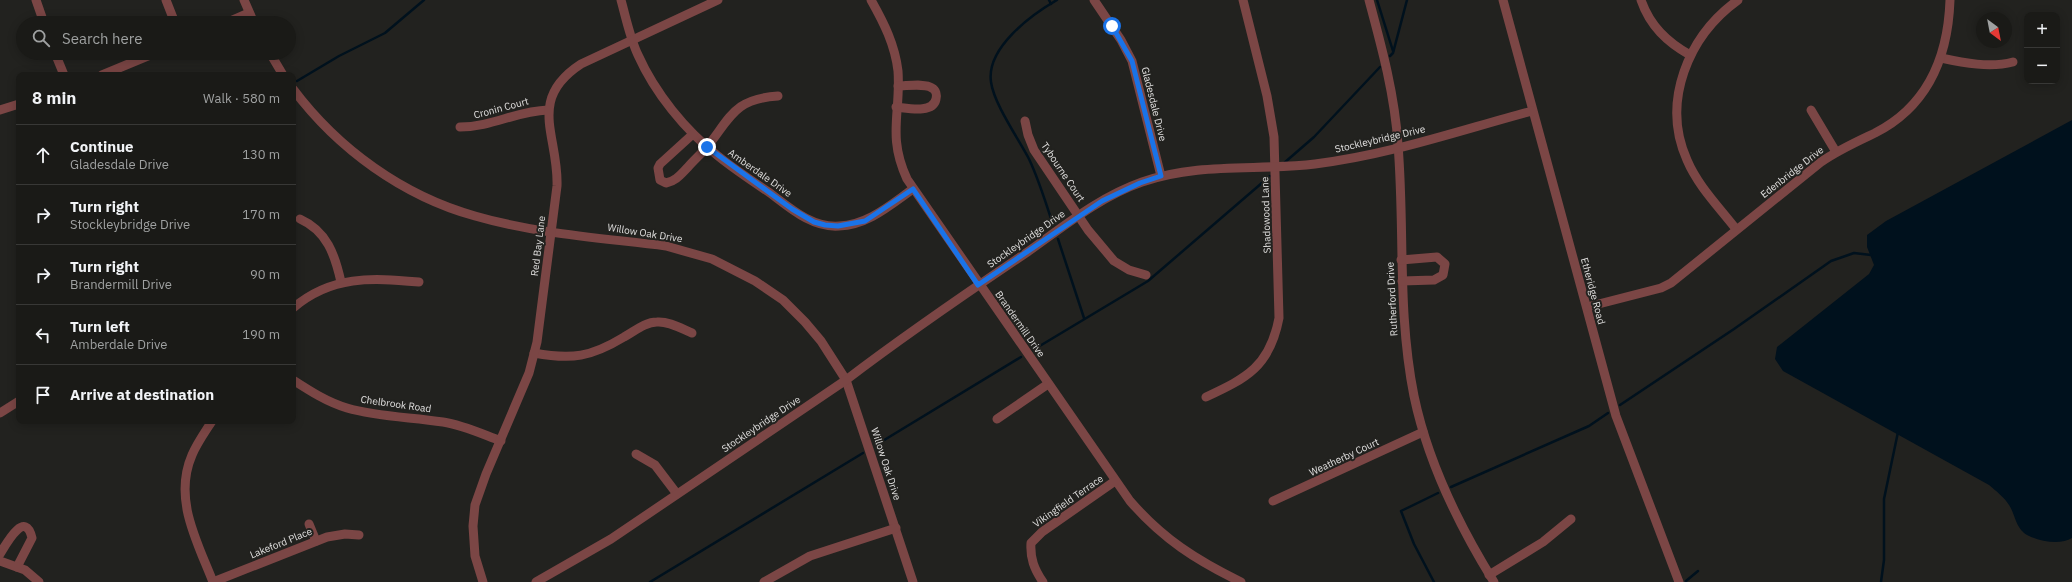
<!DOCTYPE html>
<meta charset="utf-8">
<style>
body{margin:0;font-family:"IBM Plex Sans",sans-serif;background:#272724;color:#f1f3f6}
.controls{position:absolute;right:12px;top:12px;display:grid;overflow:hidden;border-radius:8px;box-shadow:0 2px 10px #0003}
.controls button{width:36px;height:36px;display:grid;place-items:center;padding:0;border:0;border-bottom:1px solid #383836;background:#1a1a17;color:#f1f3f6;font:20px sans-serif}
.compass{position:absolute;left:1976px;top:12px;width:36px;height:36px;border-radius:50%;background:#1a1a17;box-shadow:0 2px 10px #0003;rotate:148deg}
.stop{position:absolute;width:12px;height:12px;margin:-9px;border:3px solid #1a73e8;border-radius:50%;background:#fff}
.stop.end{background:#1a73e8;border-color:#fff;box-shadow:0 1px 4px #0008}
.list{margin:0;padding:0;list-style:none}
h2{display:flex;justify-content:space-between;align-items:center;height:52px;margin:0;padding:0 16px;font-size:17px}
h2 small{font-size:13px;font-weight:400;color:#9fa1a1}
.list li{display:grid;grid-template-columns:26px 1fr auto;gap:12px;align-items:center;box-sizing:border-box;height:60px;padding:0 16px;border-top:1px solid #383836}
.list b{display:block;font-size:15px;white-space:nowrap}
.list p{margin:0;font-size:13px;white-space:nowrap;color:#9fa1a1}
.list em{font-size:13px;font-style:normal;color:#9fa1a1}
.icon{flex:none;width:22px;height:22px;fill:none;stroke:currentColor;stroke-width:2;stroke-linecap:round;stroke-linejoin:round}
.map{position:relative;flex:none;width:2072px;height:582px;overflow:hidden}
.search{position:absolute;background:#1a1a17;box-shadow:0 2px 10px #0003;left:16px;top:16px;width:280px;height:44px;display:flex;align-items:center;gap:10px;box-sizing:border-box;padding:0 14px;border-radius:22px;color:#9fa1a1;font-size:15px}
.panel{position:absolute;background:#1a1a17;box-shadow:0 2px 10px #0003;left:16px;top:72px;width:280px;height:352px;border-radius:8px}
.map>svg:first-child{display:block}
</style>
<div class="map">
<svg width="2072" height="582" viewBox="0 0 2072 582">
<rect width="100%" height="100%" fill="#22221f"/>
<path fill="#00111d" d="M2072 120V538C2060 546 2035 541 2024 533 2015 525 2015 514 2009 505 2005 498 1996 491 1989 485L1783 371 1775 359 1777 347 1869 274 1874 265 1867 247V235L1886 221Z"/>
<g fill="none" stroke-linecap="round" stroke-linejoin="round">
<g stroke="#00111d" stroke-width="2.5">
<polyline points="1049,0 1051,4"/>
<polyline points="1377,0 1393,51"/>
<polyline points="1390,56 1393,53 1407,0"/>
<polyline points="297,81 339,56 385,33 424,0"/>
<polyline points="1284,163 1314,137 1380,67"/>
<path d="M1053 225C1046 203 1039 180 1029 159 1018 138 994 104 991 82 986 48 1031 15 1057 0"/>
<polyline points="1058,239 1084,318"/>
<polyline points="1033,350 1148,281 1270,176"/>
<polyline points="1620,405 1734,329 1831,261 1854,253 1871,255"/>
<polyline points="876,445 1021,357"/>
<polyline points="1451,487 1589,426 1608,413"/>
<polyline points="1686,581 1698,571"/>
<polyline points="650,582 863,453"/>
<polyline points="1434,582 1414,544 1401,511 1438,493"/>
<polyline points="1881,582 1884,560 1884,499 1898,432"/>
</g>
<g stroke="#7b4645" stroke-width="9">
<polyline points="36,0 44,23"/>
<polyline points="166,0 175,23"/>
<polyline points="244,0 254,23"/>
<path d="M621 0C626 18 630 38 638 55 655 93 685 130 718 156 734 169 752 181 770 193 790 208 812 228 839 226 868 225 890 205 913 189"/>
<path d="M871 0C884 23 895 45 898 71 901 113 887 136 907 179L1130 501C1163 539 1196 560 1241 582"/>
<polyline points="1094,0 1121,40 1132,61 1161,176"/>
<path d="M1369 0C1382 48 1395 96 1398 145 1405 230 1397 311 1414 396 1428 463 1458 524 1494 582"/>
<polyline points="1503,0 1616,416 1679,582"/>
<path d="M1641 0C1650 26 1667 42 1690 55"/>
<polyline points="226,23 249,13"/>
<polyline points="55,53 64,75"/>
<polyline points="270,53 283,75"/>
<path d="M1941 58C1964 63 1990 68 2013 62"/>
<polyline points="102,75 155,53"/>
<path d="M293 89C338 149 403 196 475 216 537 234 603 238 666 246L712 259 755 281 783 300 805 322 821 341 846 380 913 582"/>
<path d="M896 107C907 108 933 114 936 99 937 95 936 90 932 88 925 83 907 86 898 86"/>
<polyline points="0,110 19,104"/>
<polyline points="1811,110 1836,152"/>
<polyline points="1025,121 1028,135 1034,150 1088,230 1114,261 1129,270 1146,275"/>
<path d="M460 127C492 127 516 111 548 110"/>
<path d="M693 134 660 164 658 168 660 180 666 183C676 181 681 174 688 167 694 160 701 154 707 147 731 117 734 99 778 96"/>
<path d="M300 219C327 231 335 255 341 282"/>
<path d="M1736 229C1719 207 1698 186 1687 160 1661 102 1688 36 1738 0"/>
<polyline points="1401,260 1437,257 1445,264 1443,275 1434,280 1402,281"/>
<path d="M1587 307 1661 288 1671 283 1821 162C1838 150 1856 142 1875 133 1928 106 1948 57 1950 0"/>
<path d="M293 308C332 275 371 278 419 282"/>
<path d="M534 353C572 360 591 357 624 337 635 331 645 322 657 322 669 321 682 329 692 333"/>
<path d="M293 380C310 391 327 402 347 408 378 417 411 417 443 422 463 425 482 434 501 441"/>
<path d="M1206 397C1247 378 1270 366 1279 318L1274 137 1267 96 1243 0"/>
<polyline points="0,413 19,401"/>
<polyline points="997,419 1048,384"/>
<path d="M212 421C205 432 197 443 192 455 173 499 197 541 213 582"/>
<polyline points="636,454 655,465 677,494"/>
<polyline points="1273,501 1423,432"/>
<polyline points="309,524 316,541"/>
<path d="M0 554C5 546 25 508 32 538L17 567"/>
<polyline points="0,561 25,570 39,582"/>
<polyline points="1489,575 1543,542 1571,519"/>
<polyline points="213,582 327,537 345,534 359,535"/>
<path d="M483 582 475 556 473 526 475 505 486 474 529 373 537 342 557 186C559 136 526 100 581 64L718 0"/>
<path d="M536 582 611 539 846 380C905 335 965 294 1026 253 1063 227 1099 197 1142 182 1199 162 1257 171 1315 164 1389 155 1461 130 1532 111"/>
<polyline points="764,582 810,556 896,528"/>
<path d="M1043 582C1034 569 1030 558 1031 543L1042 532 1115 481"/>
</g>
</g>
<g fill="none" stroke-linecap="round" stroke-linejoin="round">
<polyline stroke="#1a73e8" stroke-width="5" points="707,147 792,209 814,222 825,225 838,226 865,221 913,189 978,285 1102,201 1140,183 1161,176 1132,61 1112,26"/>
</g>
<g text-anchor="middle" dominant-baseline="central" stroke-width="4" stroke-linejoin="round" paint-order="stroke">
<g font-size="10" fill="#e0dfde" stroke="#22221f">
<text transform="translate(1154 104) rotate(76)">Gladesdale Drive</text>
<text transform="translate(501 108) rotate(-15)">Cronin Court</text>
<text transform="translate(1380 139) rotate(-13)">Stockleybridge Drive</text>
<text transform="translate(1063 172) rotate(56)">Tybourne Court</text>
<text transform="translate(1792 172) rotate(-38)">Edenbridge Drive</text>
<text transform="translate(760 173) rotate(35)">Amberdale Drive</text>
<text transform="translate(1266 215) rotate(-92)">Shadowood Lane</text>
<text transform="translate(645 233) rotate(9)">Willow Oak Drive</text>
<text transform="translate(1026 239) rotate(-35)">Stockleybridge Drive</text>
<text transform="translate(538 246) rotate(-83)">Red Bay Lane</text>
<text transform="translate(1593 291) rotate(75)">Etheridge Road</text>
<text transform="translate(1392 299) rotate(-93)">Rutherford Drive</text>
<text transform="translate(1020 324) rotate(55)">Brandermill Drive</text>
<text transform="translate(396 404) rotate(8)">Chelbrook Road</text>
<text transform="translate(761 424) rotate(-34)">Stockleybridge Drive</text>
<text transform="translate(1344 457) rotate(-25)">Weatherby Court</text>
<text transform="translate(886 464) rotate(72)">Willow Oak Drive</text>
<text transform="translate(1068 501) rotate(-35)">Vikingfield Terrace</text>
<text transform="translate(281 543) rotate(-22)">Lakeford Place</text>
</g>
</g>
</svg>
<div class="controls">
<button>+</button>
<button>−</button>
</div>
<svg class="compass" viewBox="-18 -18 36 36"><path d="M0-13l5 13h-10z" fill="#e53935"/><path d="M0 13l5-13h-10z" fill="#9fa1a1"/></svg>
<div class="stop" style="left:1112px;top:26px"></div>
<div class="stop end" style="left:707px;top:147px"></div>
<div class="search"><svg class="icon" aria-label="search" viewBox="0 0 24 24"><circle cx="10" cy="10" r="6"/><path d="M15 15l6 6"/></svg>Search here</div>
<section class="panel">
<h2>8 min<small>Walk · 580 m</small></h2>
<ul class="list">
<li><svg class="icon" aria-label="ahead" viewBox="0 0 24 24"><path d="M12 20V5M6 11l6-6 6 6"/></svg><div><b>Continue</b><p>Gladesdale Drive</p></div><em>130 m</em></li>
<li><svg class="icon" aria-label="right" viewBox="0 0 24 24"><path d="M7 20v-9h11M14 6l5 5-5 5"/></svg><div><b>Turn right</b><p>Stockleybridge Drive</p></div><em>170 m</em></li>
<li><svg class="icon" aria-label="right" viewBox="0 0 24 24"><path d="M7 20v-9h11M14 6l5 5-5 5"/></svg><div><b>Turn right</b><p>Brandermill Drive</p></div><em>90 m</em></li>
<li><svg class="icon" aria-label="left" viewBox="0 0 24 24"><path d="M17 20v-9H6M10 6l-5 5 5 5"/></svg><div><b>Turn left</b><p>Amberdale Drive</p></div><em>190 m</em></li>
<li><svg class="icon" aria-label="arrive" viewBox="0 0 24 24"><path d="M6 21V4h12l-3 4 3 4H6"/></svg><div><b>Arrive at destination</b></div></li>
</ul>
</section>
</div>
